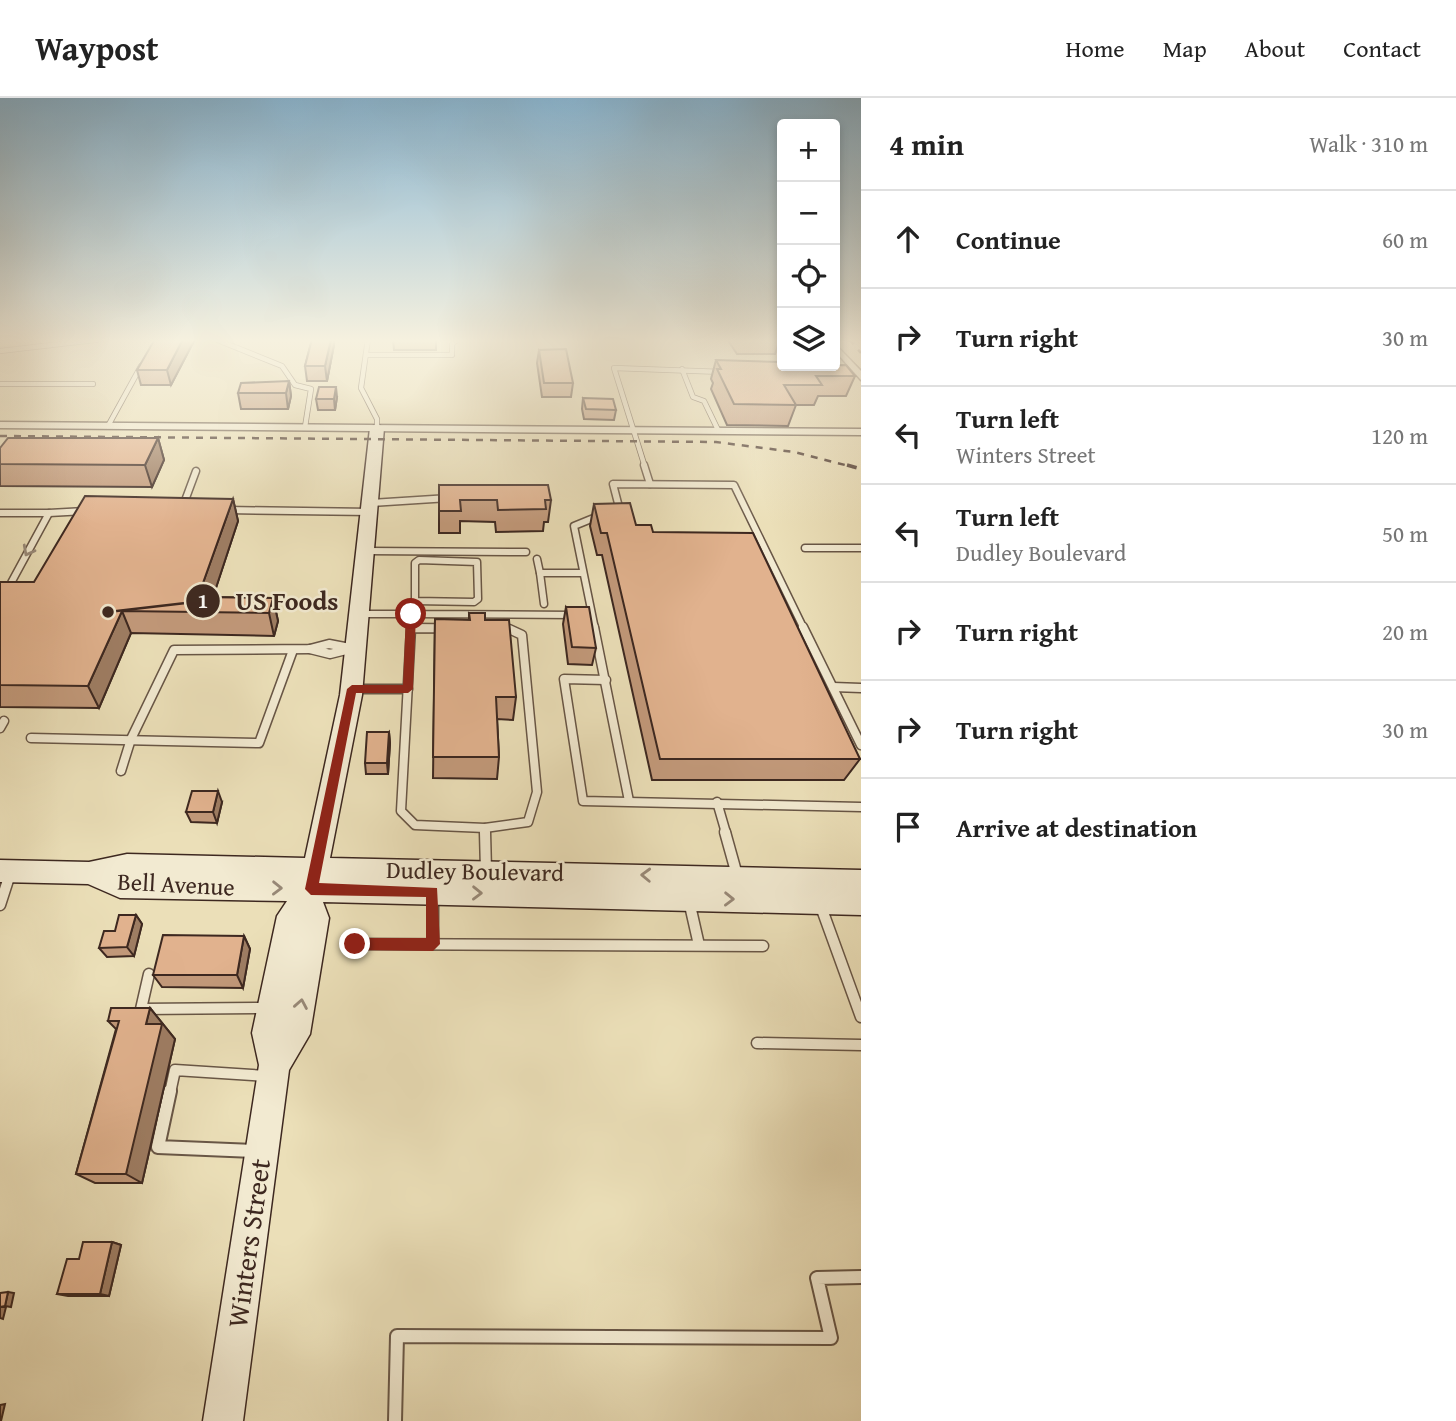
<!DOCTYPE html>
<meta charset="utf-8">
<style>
body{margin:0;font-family:"Gentium Book Plus",serif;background:#f6f6f6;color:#222}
.controls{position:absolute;right:21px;top:21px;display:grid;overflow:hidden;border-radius:7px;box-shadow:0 4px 10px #0003}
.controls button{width:63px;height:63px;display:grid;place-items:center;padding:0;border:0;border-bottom:2px solid #e0e0e0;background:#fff;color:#222;font:35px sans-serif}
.stop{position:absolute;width:21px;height:21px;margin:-16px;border:5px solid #8f2418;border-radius:50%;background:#fff}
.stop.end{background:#8f2418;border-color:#fff;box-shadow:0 2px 7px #0008}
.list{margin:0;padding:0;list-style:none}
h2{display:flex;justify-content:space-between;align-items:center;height:91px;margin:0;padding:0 28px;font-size:30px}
h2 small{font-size:23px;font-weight:400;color:#767676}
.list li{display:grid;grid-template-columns:46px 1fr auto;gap:21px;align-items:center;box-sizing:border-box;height:98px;padding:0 28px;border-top:2px solid #e0e0e0}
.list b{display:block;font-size:26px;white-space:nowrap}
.list p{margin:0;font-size:23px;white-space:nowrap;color:#767676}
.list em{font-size:23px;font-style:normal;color:#767676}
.icon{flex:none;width:38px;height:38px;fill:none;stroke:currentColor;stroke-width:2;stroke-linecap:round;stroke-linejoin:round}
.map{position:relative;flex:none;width:861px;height:1323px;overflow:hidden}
header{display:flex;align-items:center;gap:42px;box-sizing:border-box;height:98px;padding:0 35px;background:#fff;border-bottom:2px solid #e0e0e0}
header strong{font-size:33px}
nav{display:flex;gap:38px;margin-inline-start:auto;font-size:24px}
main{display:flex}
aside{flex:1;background:#fff}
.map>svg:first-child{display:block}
</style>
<header>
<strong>Waypost</strong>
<nav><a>Home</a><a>Map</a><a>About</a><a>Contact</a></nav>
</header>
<main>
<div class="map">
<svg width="861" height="1323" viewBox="0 0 861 1323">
<rect width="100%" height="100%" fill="#ebdfb8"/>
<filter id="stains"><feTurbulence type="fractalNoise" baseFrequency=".00286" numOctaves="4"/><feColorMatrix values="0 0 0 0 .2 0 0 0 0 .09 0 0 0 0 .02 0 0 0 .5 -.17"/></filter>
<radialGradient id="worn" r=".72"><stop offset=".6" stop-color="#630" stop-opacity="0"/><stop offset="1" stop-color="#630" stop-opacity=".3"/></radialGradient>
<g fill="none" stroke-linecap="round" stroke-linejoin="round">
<defs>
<g id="lane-far4">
<polyline points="215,241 282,268 295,287 311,291 305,329"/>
<polyline points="368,241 361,290 377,321 377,330"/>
<polyline points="0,253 103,241"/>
<polyline points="366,257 452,257 452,246 458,241"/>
<polyline points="682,271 693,299 704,303 718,332"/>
<polyline points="0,286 93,286"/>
<polyline points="108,328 141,268"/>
<polyline points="645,369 614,270 723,274"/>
</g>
<g id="lane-far3">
<polyline points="644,367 650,386"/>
<polyline points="371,405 449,400"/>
<polyline points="183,408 196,373"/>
<polyline points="227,412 371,414"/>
<polyline points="620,413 613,386 734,387 804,531"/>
<polyline points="0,415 49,415 11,485 0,499"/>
<polyline points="49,415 85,413"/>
<polyline points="805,450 861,450"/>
<polyline points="367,453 526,454"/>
<polyline points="537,461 540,475"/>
<polygon points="419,462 477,464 478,501 474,504 415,503 415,465"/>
<polyline points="415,503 411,516 574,517"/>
<polyline points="544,506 540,475 583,475"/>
<polyline points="360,516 411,516 411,530"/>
<polyline points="411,531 472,531"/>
<polyline points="595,531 574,428 601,417"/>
</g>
<g id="lane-far2">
<polyline points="594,529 629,703"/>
<polyline points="803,529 861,647"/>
<polygon points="411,530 509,531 522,537 537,694 528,724 485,730 415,727 401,713"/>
<polyline points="310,551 330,556 350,551"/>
<polyline points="606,582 564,581 583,703 861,709"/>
<polyline points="833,589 861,590"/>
<polyline points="355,591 408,591"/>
<polyline points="0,630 4,623"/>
<polyline points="31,640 259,645 293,552"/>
<polyline points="121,673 131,641 174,552 310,551 329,546 355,551"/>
<polyline points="717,704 726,735"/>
<polyline points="485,730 485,735"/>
</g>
<g id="lane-far1">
<polyline points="485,734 486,773"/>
<polyline points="725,734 737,777"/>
<polyline points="433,797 433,846"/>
<polyline points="689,803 699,847"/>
<polyline points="820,806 861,919"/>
<polyline points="0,807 10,776"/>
<polyline points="355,846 763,848"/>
<polyline points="149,876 141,911 265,910"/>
<polyline points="757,945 861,947"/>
<polyline points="170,995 175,972 267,978"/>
</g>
<g id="lane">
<polyline points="170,993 158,1049 254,1053"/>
<polyline points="395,1323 397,1238 831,1240 817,1180 861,1179"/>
</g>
<g id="street">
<polygon points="835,246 861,273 861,282 835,253"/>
<polygon points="0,324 861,331 861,337 0,330"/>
</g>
<polygon id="secondary" points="377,326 384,330 362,597 330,760 861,772 861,817 323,804 329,820 310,936 289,972 243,1323 203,1323 259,967 252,935 277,818 287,803 120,800 88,786 0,784 0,762 89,764 127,756 305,760 340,597 370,330"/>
</defs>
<use href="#lane-far4" stroke="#685646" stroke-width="6"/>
<use href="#lane-far3" stroke="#685646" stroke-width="9"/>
<use href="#lane-far2" stroke="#685646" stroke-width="11"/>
<use href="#lane-far1" stroke="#685646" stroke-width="13"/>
<use href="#lane" stroke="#685646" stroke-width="16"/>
<use href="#street" stroke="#685646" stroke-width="3"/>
<use href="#secondary" stroke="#3d2820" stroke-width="3"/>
<use href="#lane-far4" stroke="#f2ead1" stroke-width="4.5"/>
<use href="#lane-far3" stroke="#f2ead1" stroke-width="6"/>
<use href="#lane-far2" stroke="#f2ead1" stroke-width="8"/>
<use href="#lane-far1" stroke="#f2ead1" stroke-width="10"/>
<use href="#lane" stroke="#f2ead1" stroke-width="12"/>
<use href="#street" fill="#f2ead1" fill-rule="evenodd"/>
<use href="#secondary" fill="#f2ead1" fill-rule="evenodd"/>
<g stroke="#3d2820" stroke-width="2.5" stroke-dasharray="7 7" stroke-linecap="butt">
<polyline points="849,241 861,255"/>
<polyline points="0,338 716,344 794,354 853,369"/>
</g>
<polyline stroke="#3d2820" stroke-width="3.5" stroke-dasharray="10 10" stroke-linecap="butt" points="847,367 861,371"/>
</g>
<g fill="#c2997a" stroke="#3d2820" stroke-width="2">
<polygon points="195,241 171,287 141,287 137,272"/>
<polygon points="312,241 334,241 334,247 327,283 307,283 305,268"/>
<polygon points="393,241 436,241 436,252 394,252"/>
<polygon points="727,241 780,241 775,256 737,256"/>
<polygon points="539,252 573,285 571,299 542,299 537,265"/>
<polygon points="716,262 855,278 846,298 818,298 814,307 796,307 788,328 727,327 711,291 713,285 711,281"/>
<polygon points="289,283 291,298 288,311 241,311 238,295"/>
<polygon points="337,299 335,312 318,312 316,301"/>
<polygon points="583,300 616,312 614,322 584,321 582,311"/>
<polygon points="158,340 164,362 152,389 0,388 0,350"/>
<polygon points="439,387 551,402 548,424 544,424 543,433 496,434 495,424 460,423 460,435 439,435"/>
<polygon points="233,401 238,423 213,499 273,500 278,523 274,538 131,535 99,610 0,609 0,484 34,484"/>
<polygon points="594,406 636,427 653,434 860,661 844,682 652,682 602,457 597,457 590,428"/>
<polygon points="566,509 596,550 592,567 568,566 563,526"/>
<polygon points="469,515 485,522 516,599 513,622 497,621 499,659 497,681 433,680 435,521 469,522"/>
<polygon points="389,634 390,645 388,676 366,676 365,665"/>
<polygon points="222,704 217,725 191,724 186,714"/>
<polygon points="136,817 142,826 134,858 107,859 99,850 115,833"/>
<polygon points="244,838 250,851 243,890 162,889 153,877"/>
<polygon points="150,910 175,941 142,1085 95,1085 76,1076 116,931 108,923"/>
<polygon points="112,1144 121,1147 109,1198 68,1198 57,1196 79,1161"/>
</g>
<g fill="#9e7d63" stroke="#3d2820" stroke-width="2">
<polygon points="183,241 195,241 171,287 167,272"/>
<polygon points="331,241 334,241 334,247 327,283 325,268"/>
<polygon points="289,283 291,298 288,311 286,295"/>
<polygon points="336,289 337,299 335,312 334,301"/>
<polygon points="158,340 164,362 152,389 145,367"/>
<polygon points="233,401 238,423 208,514 198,499"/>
<polygon points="273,500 278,523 274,538 269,515"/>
<polygon points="122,513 131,535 99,610 88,588"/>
<polygon points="389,634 390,645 388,676 387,665"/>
<polygon points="218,693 222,704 217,725 213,714"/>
<polygon points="136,817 142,826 134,858 127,849"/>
<polygon points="244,838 250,851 243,890 237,877"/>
<polygon points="150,910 175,941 142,1085 126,1076 146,926"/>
<polygon points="112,1144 121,1147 109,1198 100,1196"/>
<polygon points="8,1194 14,1195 11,1209 5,1208"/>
<polygon points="0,1209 6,1209 3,1221 0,1220"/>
<polygon points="5,1306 1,1323 0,1323 0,1307"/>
</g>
<g fill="#e1b28e" stroke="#3d2820" stroke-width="2">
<polygon points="155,241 183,241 167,272 137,272"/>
<polygon points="312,241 331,241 325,268 305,268"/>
<polygon points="566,251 573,285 544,285 539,252"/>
<polygon points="716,262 782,264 782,268 846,267 855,278 816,278 822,287 784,287 796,307 734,306 717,271 721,271"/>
<polygon points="289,283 286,295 238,295 241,285"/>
<polygon points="319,289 336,289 334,301 316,301"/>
<polygon points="583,300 613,301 616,312 586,311"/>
<polygon points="8,340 158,340 145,367 0,366 0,350"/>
<polygon points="439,387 548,387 551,402 545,402 546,411 498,412 497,402 460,402 461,413 439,413"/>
<polygon points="85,398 233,401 198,499 273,500 269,515 122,513 88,588 0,587 0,484 34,484"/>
<polygon points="630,405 636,427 651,427 653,434 753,435 860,661 660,661 607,435 601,435 594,406"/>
<polygon points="566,509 589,509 596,550 572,549"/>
<polygon points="469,515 485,515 485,522 509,522 516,599 496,599 499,659 433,659 435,521 470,522"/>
<polygon points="367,634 389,634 387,665 365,665"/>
<polygon points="192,693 218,693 213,714 186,714"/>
<polygon points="119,817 136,817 127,849 99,850 104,833 115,833"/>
<polygon points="163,837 244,838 237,877 153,877"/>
<polygon points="111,910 150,910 146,926 162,926 126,1076 76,1076 119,923 108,923"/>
<polygon points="83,1144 112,1144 100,1196 57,1196 67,1161 79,1161"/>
<polygon points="8,1194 5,1208 0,1209 0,1195"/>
</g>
<defs><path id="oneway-chevron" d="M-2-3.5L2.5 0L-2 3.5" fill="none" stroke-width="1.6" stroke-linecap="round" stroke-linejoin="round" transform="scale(1.75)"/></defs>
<g stroke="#988978">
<use href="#oneway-chevron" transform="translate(28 453) rotate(118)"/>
<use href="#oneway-chevron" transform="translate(646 777) rotate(-178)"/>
<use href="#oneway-chevron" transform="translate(277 790) rotate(1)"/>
<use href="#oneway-chevron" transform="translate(477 795) rotate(1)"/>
<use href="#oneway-chevron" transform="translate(729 801) rotate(1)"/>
<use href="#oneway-chevron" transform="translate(301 906) rotate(-80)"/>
</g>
<linearGradient id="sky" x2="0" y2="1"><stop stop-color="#89b7d4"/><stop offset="0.57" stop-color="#f6f1df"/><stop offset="1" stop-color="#f6f1df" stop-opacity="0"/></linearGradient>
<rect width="861" height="426" fill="url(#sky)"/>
<polygon fill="#8f2418" points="411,513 416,516 413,591 408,595 356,595 319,785 437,790 440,846 433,853 355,852 348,846 355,840 426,840 426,799 311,797 305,791 347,591 352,587 403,587 406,516"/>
<g text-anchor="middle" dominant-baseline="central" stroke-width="5" stroke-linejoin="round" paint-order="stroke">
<g font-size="24" fill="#3d2820" stroke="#f2ead1">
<text transform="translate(475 773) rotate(1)">Dudley Boulevard</text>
<text transform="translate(176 786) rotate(3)">Bell Avenue</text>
</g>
<g font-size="28" fill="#3d2820" stroke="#f2ead1">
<text transform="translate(248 1145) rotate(-82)">Winters Street</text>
</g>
</g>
<path fill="none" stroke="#3d2820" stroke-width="2.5" d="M108 514L203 503"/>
<g fill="#3d2820" stroke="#f2ead1" stroke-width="2.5">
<circle cx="108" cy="514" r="7"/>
<circle cx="203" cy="503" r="18"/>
</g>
<g font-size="21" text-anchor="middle" font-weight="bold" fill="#fff">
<text x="203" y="510">1</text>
</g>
<g font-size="26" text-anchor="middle" font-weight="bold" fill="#3d2820" stroke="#f2ead1" stroke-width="5" stroke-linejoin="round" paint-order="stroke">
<text x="287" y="512">US Foods</text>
</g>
<rect width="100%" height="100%" filter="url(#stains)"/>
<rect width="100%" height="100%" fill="url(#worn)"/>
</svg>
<div class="controls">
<button>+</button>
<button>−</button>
<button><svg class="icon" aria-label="locate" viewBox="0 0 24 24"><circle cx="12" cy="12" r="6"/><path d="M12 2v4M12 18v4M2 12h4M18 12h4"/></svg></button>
<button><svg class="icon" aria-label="layers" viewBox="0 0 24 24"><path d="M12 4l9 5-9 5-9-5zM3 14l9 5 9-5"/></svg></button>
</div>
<div class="stop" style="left:411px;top:516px"></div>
<div class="stop end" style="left:355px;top:846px"></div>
</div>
<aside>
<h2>4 min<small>Walk · 310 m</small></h2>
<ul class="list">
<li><svg class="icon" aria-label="ahead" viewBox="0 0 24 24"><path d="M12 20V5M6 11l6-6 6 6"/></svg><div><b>Continue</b></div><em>60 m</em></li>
<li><svg class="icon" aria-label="right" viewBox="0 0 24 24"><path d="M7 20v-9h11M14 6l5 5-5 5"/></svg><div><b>Turn right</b></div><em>30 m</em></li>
<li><svg class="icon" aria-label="left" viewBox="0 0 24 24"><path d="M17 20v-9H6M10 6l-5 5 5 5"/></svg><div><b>Turn left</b><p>Winters Street</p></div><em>120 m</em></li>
<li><svg class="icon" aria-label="left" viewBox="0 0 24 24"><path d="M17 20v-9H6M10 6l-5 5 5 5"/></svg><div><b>Turn left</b><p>Dudley Boulevard</p></div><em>50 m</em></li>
<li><svg class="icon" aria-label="right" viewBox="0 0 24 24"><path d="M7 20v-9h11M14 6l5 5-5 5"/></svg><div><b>Turn right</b></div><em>20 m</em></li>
<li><svg class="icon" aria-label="right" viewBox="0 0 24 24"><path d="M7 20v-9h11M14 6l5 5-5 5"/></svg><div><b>Turn right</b></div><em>30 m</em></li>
<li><svg class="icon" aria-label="arrive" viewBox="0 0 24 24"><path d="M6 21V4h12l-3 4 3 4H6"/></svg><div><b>Arrive at destination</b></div></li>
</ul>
</aside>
</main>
